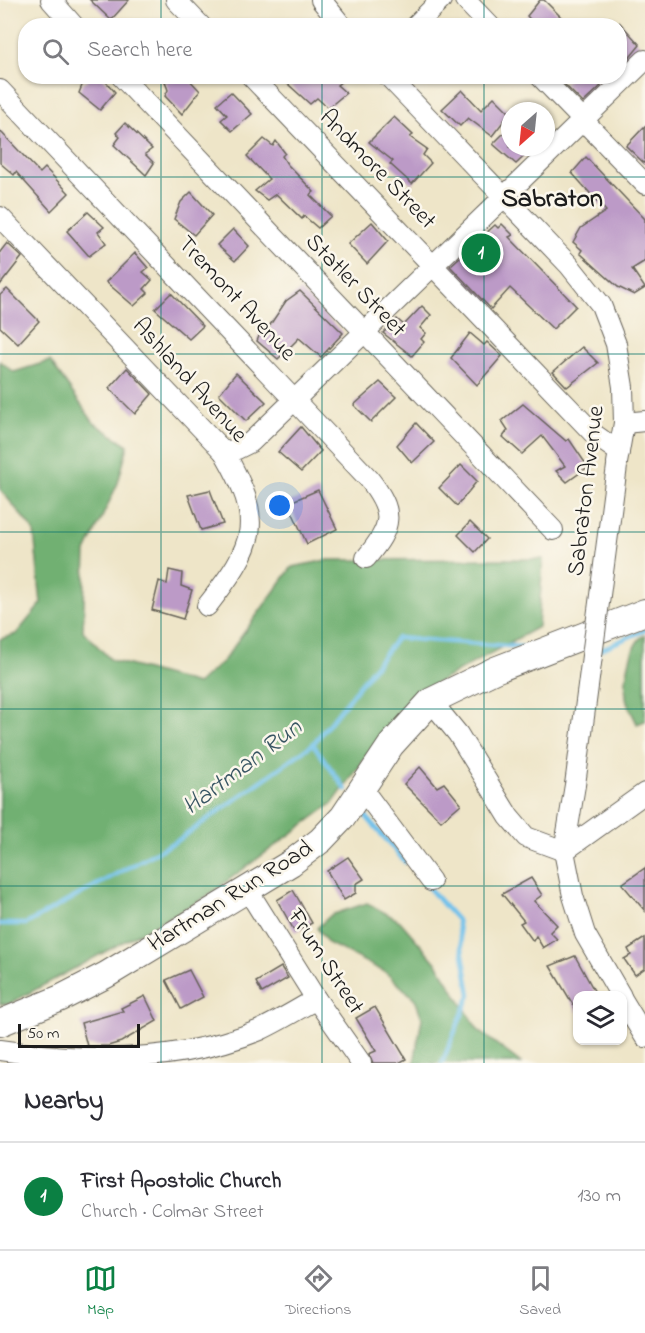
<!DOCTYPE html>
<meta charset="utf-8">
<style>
body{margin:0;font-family:"Indie Flower",sans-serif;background:#f2f2f3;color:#2b2b33}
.controls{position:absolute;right:18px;bottom:18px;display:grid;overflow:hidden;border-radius:12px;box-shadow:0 2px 4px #0004}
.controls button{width:54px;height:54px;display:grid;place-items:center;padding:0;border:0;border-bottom:2px solid #e1e1e2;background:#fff;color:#2b2b33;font:30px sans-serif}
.compass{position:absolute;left:501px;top:102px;width:54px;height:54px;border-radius:50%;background:#fff;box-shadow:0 2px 4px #0004;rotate:207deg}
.scale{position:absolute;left:18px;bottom:15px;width:122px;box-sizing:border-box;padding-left:6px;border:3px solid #1c1c1c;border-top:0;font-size:16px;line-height:21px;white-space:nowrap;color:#1c1c1c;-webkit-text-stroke:4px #fbf7ec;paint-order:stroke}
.you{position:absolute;left:280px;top:506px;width:21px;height:21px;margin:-15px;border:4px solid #fff;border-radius:50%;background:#1a73e8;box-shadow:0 0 0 9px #1a73e833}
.badge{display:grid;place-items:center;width:39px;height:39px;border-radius:50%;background:#0b8043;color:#fff;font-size:20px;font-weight:700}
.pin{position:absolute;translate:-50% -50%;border:3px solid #fff;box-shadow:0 2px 6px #0006}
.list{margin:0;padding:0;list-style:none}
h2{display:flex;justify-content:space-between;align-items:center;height:78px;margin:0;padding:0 24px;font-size:26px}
h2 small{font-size:20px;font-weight:400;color:#7c7c81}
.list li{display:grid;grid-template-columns:39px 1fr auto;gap:18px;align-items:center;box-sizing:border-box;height:108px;padding:0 24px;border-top:2px solid #e1e1e2}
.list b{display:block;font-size:22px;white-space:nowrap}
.list p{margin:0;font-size:20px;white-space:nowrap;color:#7c7c81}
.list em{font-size:20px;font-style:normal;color:#7c7c81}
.icon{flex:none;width:33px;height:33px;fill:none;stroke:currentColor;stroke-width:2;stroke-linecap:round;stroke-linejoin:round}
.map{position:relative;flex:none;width:645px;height:1063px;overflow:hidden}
.search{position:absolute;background:#fff;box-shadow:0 2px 4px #0004;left:18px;right:18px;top:18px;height:66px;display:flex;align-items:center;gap:15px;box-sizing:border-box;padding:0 21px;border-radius:24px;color:#7c7c81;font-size:22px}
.sheet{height:186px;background:#fff}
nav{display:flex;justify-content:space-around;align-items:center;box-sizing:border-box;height:84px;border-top:2px solid #e1e1e2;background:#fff;font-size:16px;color:#7c7c81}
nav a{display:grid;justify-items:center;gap:3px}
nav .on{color:#0b8043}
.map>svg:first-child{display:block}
</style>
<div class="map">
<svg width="645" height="1063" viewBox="0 0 645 1063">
<rect width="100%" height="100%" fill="#fbf7ec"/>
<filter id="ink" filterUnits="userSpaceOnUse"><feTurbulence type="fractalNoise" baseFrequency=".0167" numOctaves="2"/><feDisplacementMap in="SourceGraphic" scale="12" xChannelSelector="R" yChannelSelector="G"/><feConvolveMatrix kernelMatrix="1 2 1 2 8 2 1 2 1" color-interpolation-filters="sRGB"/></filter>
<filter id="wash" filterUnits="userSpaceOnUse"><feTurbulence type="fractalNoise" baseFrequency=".008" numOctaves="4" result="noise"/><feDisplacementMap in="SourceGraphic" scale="24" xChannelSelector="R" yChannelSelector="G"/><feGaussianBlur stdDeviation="1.35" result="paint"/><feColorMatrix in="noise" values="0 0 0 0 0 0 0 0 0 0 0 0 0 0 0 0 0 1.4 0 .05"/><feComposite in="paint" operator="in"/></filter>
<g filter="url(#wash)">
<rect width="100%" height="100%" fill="#eee5c8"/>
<g fill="#71b072" stroke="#466647" stroke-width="1.5">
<polygon points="0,361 14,372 50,361 94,423 128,445 118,483 86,552 83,631 111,660 197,684 224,660 292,567 328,560 543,559 538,627 408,699 333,803 204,898 9,1004 0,1004 0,639 16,634 41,604 34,531 0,489"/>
<path d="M645 635V721L637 724C634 716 627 706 626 697 624 682 630 641 645 635Z"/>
<polygon points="367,903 400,921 438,965 478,1030 521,1063 414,1063 422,1018 415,999 385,972 328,943 317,928 331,915"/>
</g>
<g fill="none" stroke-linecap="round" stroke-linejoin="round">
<g stroke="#70c1eb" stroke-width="4.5">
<polyline points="597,651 645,630"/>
<polyline points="313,744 346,790"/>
<polyline points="364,814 405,862"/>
<polyline points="427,886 457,920 470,995 442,1063"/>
<polyline points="0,924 26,924 180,839 313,744 397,638 522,647"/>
</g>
</g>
<g id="blocks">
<g fill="#bc9ac7">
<polygon points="90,0 129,0 111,20"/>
<polygon points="540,0 544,0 570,26 536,26 527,16"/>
<polygon points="620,23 640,45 627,61 620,55"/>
<polygon points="92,76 101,76 115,92 100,110 79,93 83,83"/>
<polygon points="175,76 186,76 200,91 182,114 165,96 168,90 165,82"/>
<polygon points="279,76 348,76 337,85 346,93 328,108 317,98 310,104"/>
<polygon points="571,76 591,76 601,86 583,103 564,84"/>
<polygon points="462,90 481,110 494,97 510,113 492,136 468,118 460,126 442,109"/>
<polygon points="231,92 252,114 232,131 221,120 227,115 217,104"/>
<polygon points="394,117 413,135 410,137 427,149 423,155 431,163 412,184 390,164 393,161 369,142"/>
<polygon points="125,123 152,149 145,154 154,163 146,175 114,145 120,137 116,133"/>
<polygon points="645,126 645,164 626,146"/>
<polygon points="0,131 40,173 45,168 69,193 51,211 16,172 14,175 0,163"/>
<polygon points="504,133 510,139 510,147 534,147 516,164 493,144"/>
<polygon points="264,139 273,146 276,141 285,153 282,156 287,164 314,192 310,195 331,216 318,228 304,216 302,219 276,194 267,200 255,191 269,179 247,156"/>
<polygon points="586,157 645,219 645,261 632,269 645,288 634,295 618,287 580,253 582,250 573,242 581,228 606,211 572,173"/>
<polygon points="191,192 212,215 194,235 174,219 181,202"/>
<polygon points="88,212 104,227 98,232 106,243 89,256 67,231"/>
<polygon points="372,222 388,241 367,264 348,244"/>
<polygon points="502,224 513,235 509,237 576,306 553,329 510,288 491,309 450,266 495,225 498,228"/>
<polygon points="233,229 249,246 235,261 217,245"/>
<polygon points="7,243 22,257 0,285 0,252"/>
<polygon points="135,253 148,268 143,272 152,280 144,289 148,293 134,306 106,282"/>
<polygon points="7,289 39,321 18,344 0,327 0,295"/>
<polygon points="300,291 343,333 321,357 299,338 278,359 257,341 264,324 268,328 286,301"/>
<polygon points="171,293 203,326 189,339 155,309"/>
<polygon points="422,306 431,315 420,328 426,333 421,339 424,342 412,356 383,333 397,319 404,325"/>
<polygon points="470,333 484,345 487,342 502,356 477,385 451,358"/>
<polygon points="582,347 598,363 567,387 553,372"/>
<polygon points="127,368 152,394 135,414 109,388"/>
<polygon points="236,373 266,402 246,421 219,394"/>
<polygon points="380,382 396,397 371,422 354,405"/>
<polygon points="523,404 566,441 569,439 588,467 567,482 556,471 565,466 542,436 522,454 503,437 508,430 502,421"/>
<polygon points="416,423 434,442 412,463 397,445"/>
<polygon points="301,427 321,451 301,472 278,452"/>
<polygon points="461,465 477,481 457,506 439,488"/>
<polygon points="210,490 223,524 201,530 188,495"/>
<polygon points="318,490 337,529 307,544 288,503"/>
<polygon points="470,522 487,539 475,552 458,535"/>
<polygon points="169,570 182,573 181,586 192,590 183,619 152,610 159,581 167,584"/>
<polygon points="420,767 437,787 444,783 461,804 441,821 404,784"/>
<polygon points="348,857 364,879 356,884 356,893 344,900 327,871"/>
<polygon points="645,868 645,911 622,884"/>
<polygon points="531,878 542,895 534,901 557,925 550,932 557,939 543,948 536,936 533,941 520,923 524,921 502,894"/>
<polygon points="293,890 312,923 295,932 277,900"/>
<polygon points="645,938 645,968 635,975 624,959 631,955 628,949"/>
<polygon points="575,956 597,996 578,996 578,1013 550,966"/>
<polygon points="281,967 288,978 262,993 256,982"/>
<polygon points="189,970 203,997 181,1009 166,980"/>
<polygon points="145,996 157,1021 121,1042 108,1046 87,1046 81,1023 123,1011 121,1008"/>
<polygon points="375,1007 406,1059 399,1063 373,1063 369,1054 376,1051 356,1018"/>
</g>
</g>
</g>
<g filter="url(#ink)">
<use href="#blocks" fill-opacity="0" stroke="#666258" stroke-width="1.5"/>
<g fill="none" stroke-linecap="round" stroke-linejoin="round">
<defs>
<g id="minor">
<polyline points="51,0 74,26"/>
<polyline points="176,0 201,26"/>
<polyline points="321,0 342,26"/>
<polyline points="465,0 490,26"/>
<polyline points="415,26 441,0"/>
<polyline points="121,76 553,530"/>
<polyline points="251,76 595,435 619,452"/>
<polyline points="388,76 569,265 601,305 616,344 623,387 624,423 617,463"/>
<polyline points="540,76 645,184"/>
<path d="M0 90 369 479C395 512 393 526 366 558"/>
<path d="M0 217 224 452C265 523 256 543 207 606"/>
<polyline points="624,423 645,421"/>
<polyline points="224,452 237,449 251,442 645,60"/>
<polyline points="431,701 458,734 509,817 526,837 564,851"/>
<polyline points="575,785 564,851 573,896 585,934 621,996"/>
<polyline points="363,790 431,881"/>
<polyline points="564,851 645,793"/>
<polyline points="247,889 316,999 361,1063"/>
<polyline points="622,999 645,1037"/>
<path d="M0 1050C86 1063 179 1063 260 1030 279 1021 297 1010 316 999"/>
</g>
<polyline id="major" points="0,1023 61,998 106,975 291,863 321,840 343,817 391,745 431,701 495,670 645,612"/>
</defs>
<use href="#minor" stroke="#666258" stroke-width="22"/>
<use href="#major" stroke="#666258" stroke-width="28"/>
<use href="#minor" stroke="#fff" stroke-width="20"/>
<use href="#major" stroke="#fff" stroke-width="26"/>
<defs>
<polyline id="minor-bridge" points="575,785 617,466"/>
</defs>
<use href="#minor-bridge" stroke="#666258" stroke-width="22" stroke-linecap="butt"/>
<use href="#minor-bridge" stroke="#fff" stroke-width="20"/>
</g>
</g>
<path fill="none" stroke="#0f766e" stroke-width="1.5" stroke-opacity="0.55" d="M161 0V26M322 0V26M484 0V26M161 76V1063M322 76V1063M484 76V1063M0 177H645M0 354H645M0 532H645M0 709H645M0 886H645"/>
<g text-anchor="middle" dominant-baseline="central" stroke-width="5" stroke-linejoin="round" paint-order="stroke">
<g font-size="24" fill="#1c1c1c" stroke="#fbf7ec">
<text transform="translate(377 170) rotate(46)">Andmore Street</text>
<text transform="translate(355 286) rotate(46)">Statler Street</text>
<text transform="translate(236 299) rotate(47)">Tremont Avenue</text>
<text transform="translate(189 381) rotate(48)">Ashland Avenue</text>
<text transform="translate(587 491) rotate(-83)">Sabraton Avenue</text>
<text transform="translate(231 897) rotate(-32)">Hartman Run Road</text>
<text transform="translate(325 962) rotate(57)">Frum Street</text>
</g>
<g font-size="26" font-weight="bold" fill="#1c1c1c" stroke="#fbf7ec">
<text x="552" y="200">Sabraton</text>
</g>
<g font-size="26" font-style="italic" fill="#395664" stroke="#fbf7ec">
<text transform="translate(243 768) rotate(-37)">Hartman Run</text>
</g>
</g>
</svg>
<div class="controls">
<button><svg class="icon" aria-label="layers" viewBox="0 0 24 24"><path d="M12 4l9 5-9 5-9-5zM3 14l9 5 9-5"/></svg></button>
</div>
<svg class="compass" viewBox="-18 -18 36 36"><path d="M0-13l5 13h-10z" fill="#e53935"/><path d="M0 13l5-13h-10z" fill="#7c7c81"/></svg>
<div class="scale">50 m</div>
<div class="you"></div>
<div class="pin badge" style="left:481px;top:253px">1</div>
<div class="search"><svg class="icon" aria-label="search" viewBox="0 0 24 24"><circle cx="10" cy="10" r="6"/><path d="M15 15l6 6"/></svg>Search here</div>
</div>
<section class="sheet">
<h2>Nearby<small></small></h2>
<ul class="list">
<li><span class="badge">1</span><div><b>First Apostolic Church</b><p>Church · Colmar Street</p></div><em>130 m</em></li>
</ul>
</section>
<nav>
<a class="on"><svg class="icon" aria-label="map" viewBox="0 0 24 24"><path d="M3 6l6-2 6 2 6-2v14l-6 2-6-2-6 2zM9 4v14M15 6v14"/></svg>Map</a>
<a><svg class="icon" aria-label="directions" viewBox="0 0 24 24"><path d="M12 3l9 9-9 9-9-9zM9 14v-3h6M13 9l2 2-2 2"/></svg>Directions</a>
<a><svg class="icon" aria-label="saved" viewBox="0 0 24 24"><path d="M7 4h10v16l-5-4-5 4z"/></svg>Saved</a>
</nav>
